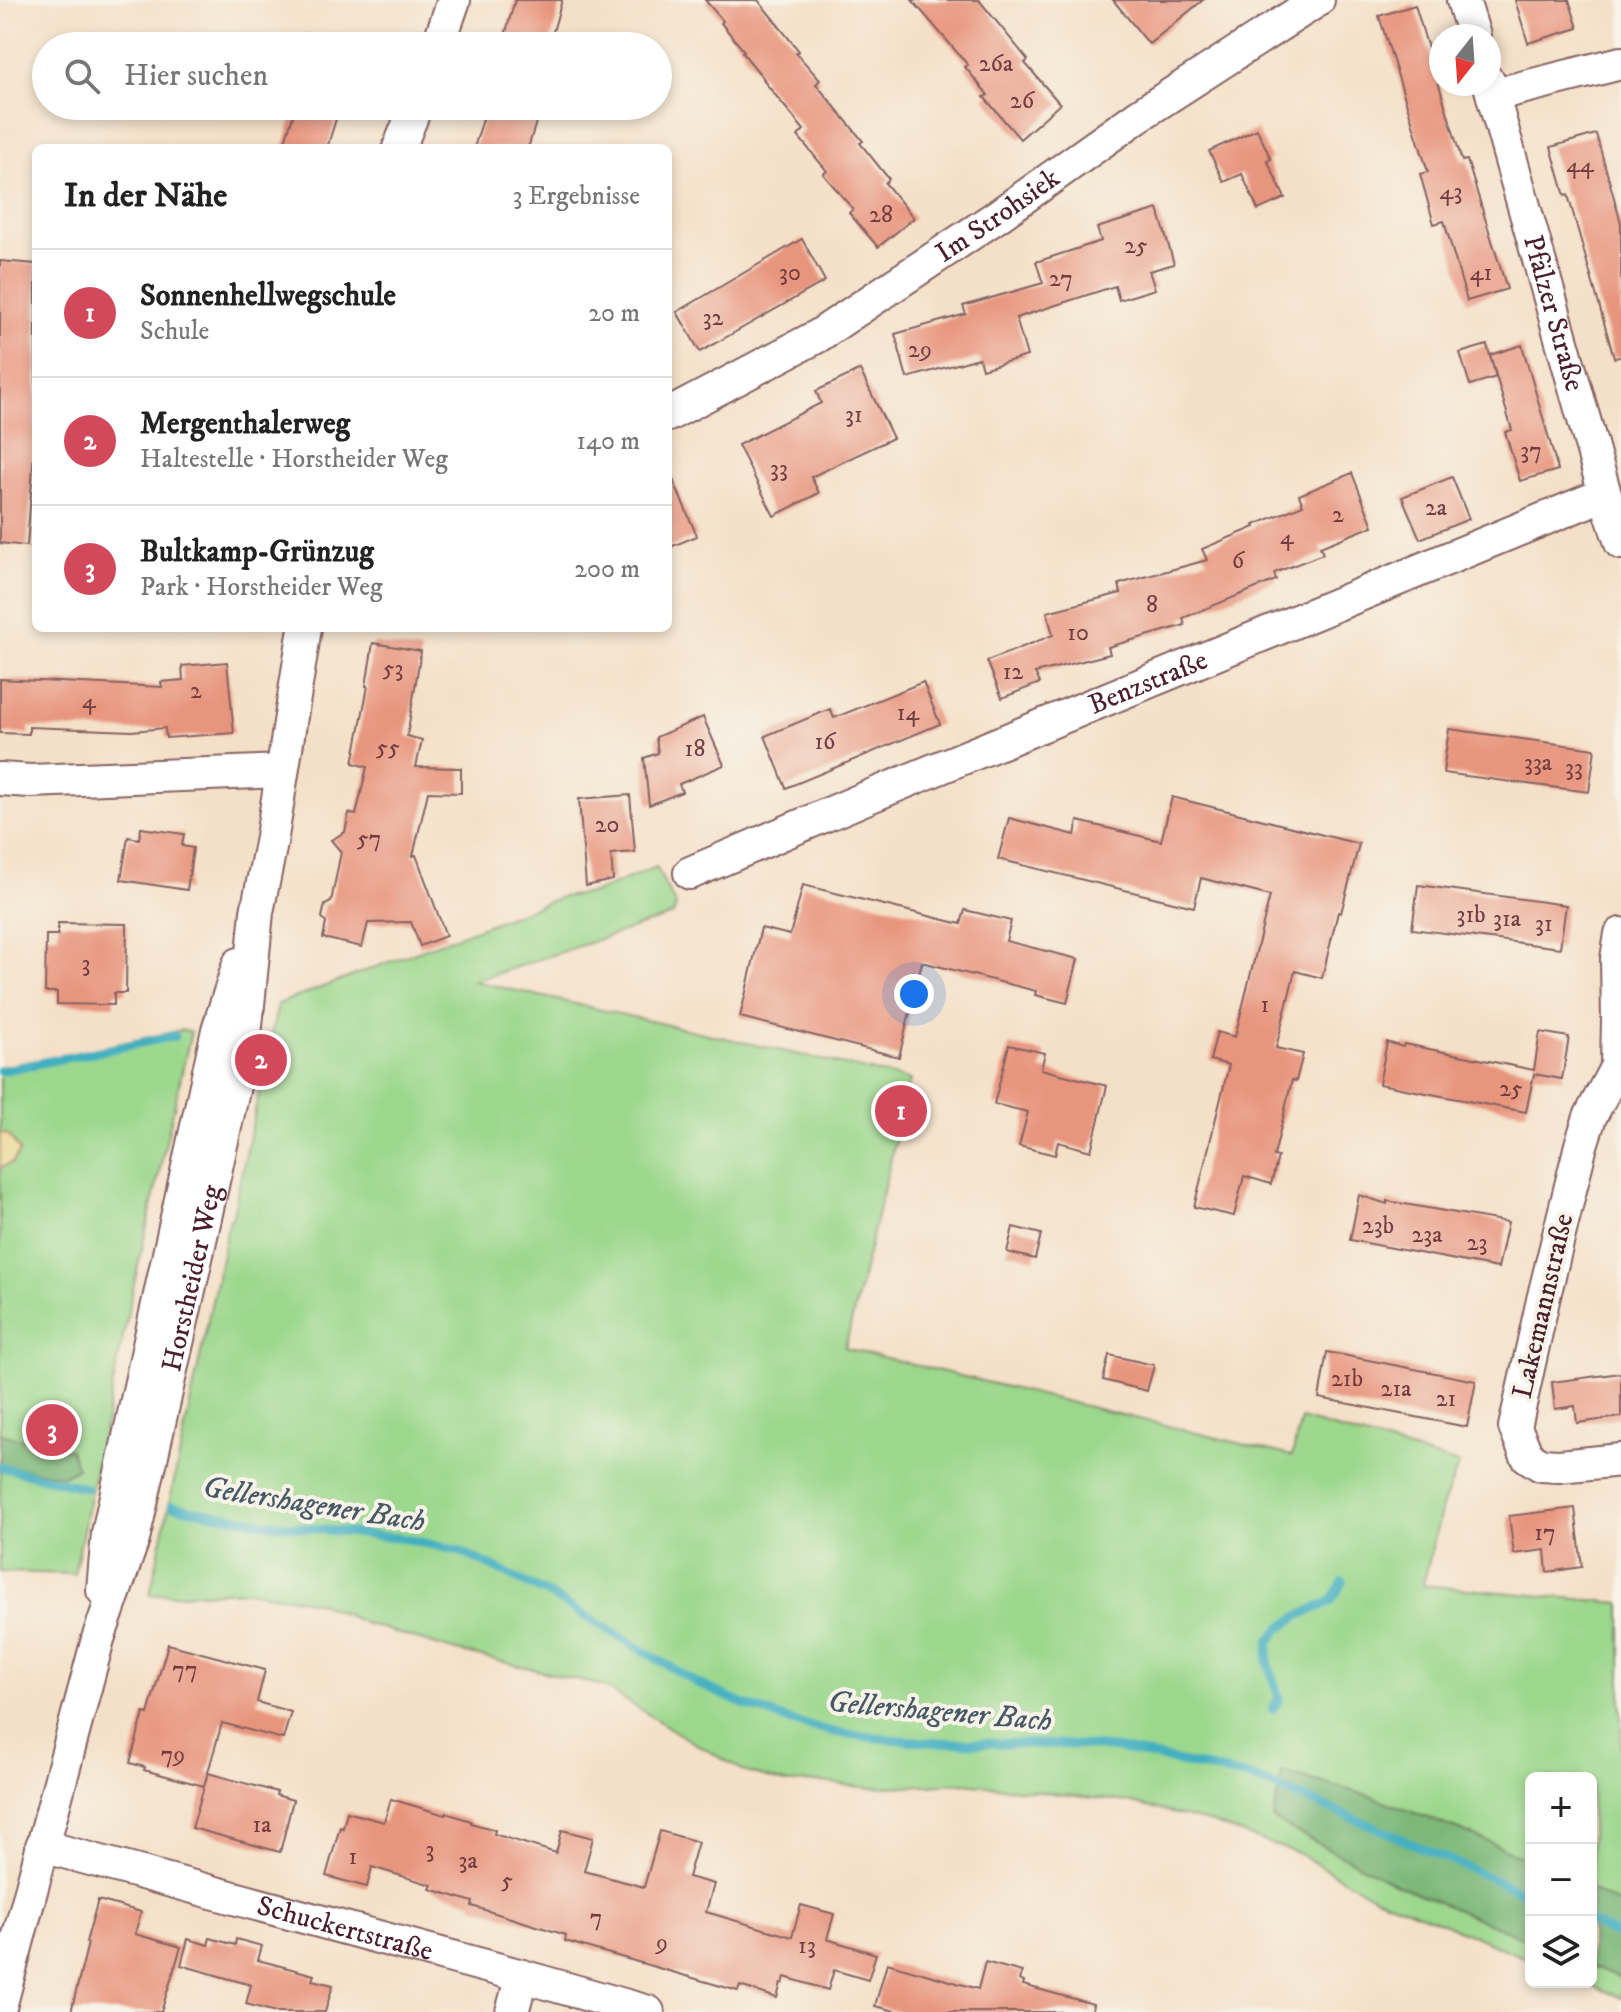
<!DOCTYPE html>
<html lang="de">
<meta charset="utf-8">
<style>
body{margin:0;font-family:"IM FELL DW Pica",serif;background:#f2f2f2;color:#222}
.controls{position:absolute;right:24px;bottom:24px;display:grid;overflow:hidden;border-radius:12px;box-shadow:0 4px 12px #0003}
.controls button{width:72px;height:72px;display:grid;place-items:center;padding:0;border:0;border-bottom:2px solid #e0e0e0;background:#fff;color:#222;font:40px sans-serif}
.compass{position:absolute;left:1429px;top:24px;width:72px;height:72px;border-radius:50%;background:#fff;box-shadow:0 4px 12px #0003;rotate:197deg}
.you{position:absolute;left:914px;top:994px;width:28px;height:28px;margin:-20px;border:6px solid #fff;border-radius:50%;background:#1a73e8;box-shadow:0 0 0 12px #1a73e833}
.badge{display:grid;place-items:center;width:52px;height:52px;border-radius:50%;background:#d1495b;color:#fff;font-size:26px;font-weight:700}
.pin{position:absolute;translate:-50% -50%;border:4px solid #fff;box-shadow:0 2px 8px #0006}
.list{margin:0;padding:0;list-style:none}
h2{display:flex;justify-content:space-between;align-items:center;height:104px;margin:0;padding:0 32px;font-size:34px}
h2 small{font-size:26px;font-weight:400;color:#767676}
.list li{display:grid;grid-template-columns:52px 1fr auto;gap:24px;align-items:center;box-sizing:border-box;height:128px;padding:0 32px;border-top:2px solid #e0e0e0}
.list b{display:block;font-size:30px;white-space:nowrap}
.list p{margin:0;font-size:26px;white-space:nowrap;color:#767676}
.list em{font-size:26px;font-style:normal;color:#767676}
.icon{flex:none;width:44px;height:44px;fill:none;stroke:currentColor;stroke-width:2;stroke-linecap:round;stroke-linejoin:round}
.map{position:relative;flex:none;width:1621px;height:2012px;overflow:hidden}
.search{position:absolute;background:#fff;box-shadow:0 4px 12px #0003;left:32px;top:32px;width:640px;height:88px;display:flex;align-items:center;gap:20px;box-sizing:border-box;padding:0 28px;border-radius:44px;color:#767676;font-size:30px}
.panel{position:absolute;background:#fff;box-shadow:0 4px 12px #0003;left:32px;top:144px;width:640px;height:488px;border-radius:12px}
.map>svg:first-child{display:block}
</style>
<div class="map">
<svg width="1621" height="2012" viewBox="0 0 1621 2012">
<rect width="100%" height="100%" fill="#f7f3e8"/>
<filter id="ink" filterUnits="userSpaceOnUse"><feTurbulence type="fractalNoise" baseFrequency=".0125" numOctaves="2"/><feDisplacementMap in="SourceGraphic" scale="16" xChannelSelector="R" yChannelSelector="G"/><feConvolveMatrix kernelMatrix="1 2 1 2 8 2 1 2 1" color-interpolation-filters="sRGB"/></filter>
<filter id="wash" filterUnits="userSpaceOnUse"><feTurbulence type="fractalNoise" baseFrequency=".006" numOctaves="4" result="noise"/><feDisplacementMap in="SourceGraphic" scale="32" xChannelSelector="R" yChannelSelector="G"/><feGaussianBlur stdDeviation="1.8" result="paint"/><feColorMatrix in="noise" values="0 0 0 0 0 0 0 0 0 0 0 0 0 0 0 0 0 1.4 0 .05"/><feComposite in="paint" operator="in"/></filter>
<g filter="url(#wash)">
<rect width="100%" height="100%" fill="#f4e0c8"/>
<g fill="#9bd78c" stroke="#727b5c" stroke-width="2">
<polygon points="656,867 676,906 673,915 474,981 910,1080 845,1348 1292,1456 1301,1419 1459,1464 1442,1507 1423,1585 1621,1603 1621,1998 1583,1982 1591,1982 1591,1778 1531,1778 1531,1960 1433,1919 1375,1897 1297,1853 1212,1823 1128,1802 965,1783 869,1788 821,1782 785,1783 746,1772 687,1739 603,1686 453,1650 364,1623 317,1602 248,1591 150,1595 229,1220 232,1219 278,1004 561,897 593,893"/>
<polygon points="181,1030 191,1032 133,1288 74,1574 0,1572 0,1067 85,1051"/>
</g>
<g fill="#7cb878" stroke="#636c52" stroke-width="2">
<polygon points="0,1434 70,1450 77,1468 64,1476 0,1465"/>
<polygon points="1282,1772 1371,1796 1490,1842 1531,1862 1531,1941 1398,1885 1273,1820"/>
<polygon points="1591,1890 1621,1905 1621,1978 1591,1966"/>
</g>
<polygon fill="#eeda9e" stroke="#9c7c64" stroke-width="2" points="0,1132 9,1135 20,1151 12,1163 0,1168"/>
<g fill="none" stroke-linecap="round" stroke-linejoin="round">
<g stroke="#42afc0" stroke-width="9">
<polyline points="0,1071 175,1036"/>
<polyline points="0,1467 86,1488"/>
<polyline points="172,1506 263,1523 407,1539 459,1551 506,1573 552,1596 699,1684 743,1704 790,1721 834,1732 877,1738 927,1742 1080,1745 1120,1749 1253,1778 1368,1824 1531,1896"/>
<polyline points="1273,1709 1279,1698 1268,1662 1269,1642 1281,1627 1302,1614 1330,1602 1343,1582"/>
<polyline points="1591,1923 1621,1936"/>
</g>
</g>
<g id="blocks">
<g fill="#e8957e">
<polygon points="515,0 562,0 549,46 502,46"/>
<polygon points="705,0 758,0 799,51 796,53 820,80 816,84 863,141 860,143 889,179 885,183 914,218 878,247 849,213 853,209 823,174 827,171 798,136 804,130 763,80 764,79 742,52 744,51 721,23 723,21"/>
<polygon points="912,0 979,0 1028,60 1025,63 1060,104 1020,139 984,97 988,95 965,67 968,65"/>
<polygon points="1113,0 1203,0 1149,44"/>
<polygon points="1515,0 1569,0 1578,28 1528,43"/>
<polygon points="1415,5 1462,161 1467,160 1507,289 1467,301 1444,221 1434,224 1420,174 1428,172 1379,16"/>
<polygon points="296,106 340,106 327,148 283,148"/>
<polygon points="487,106 541,106 528,148 474,148"/>
<polygon points="1257,129 1271,159 1267,160 1285,198 1258,210 1242,174 1224,182 1209,151"/>
<polygon points="1596,134 1621,223 1621,357 1614,358 1568,195 1565,196 1551,147"/>
<polygon points="1158,209 1174,264 1149,271 1155,289 1119,300 1115,286 1016,318 1027,356 982,369 979,358 907,378 895,334 966,314 963,306 1043,283 1036,262 1101,241 1097,228"/>
<polygon points="802,239 825,281 700,352 677,312"/>
<polygon points="0,261 36,264 36,426 27,546 0,543"/>
<polygon points="1487,345 1496,377 1470,385 1460,353"/>
<polygon points="1522,345 1558,470 1520,481 1505,432 1512,430 1490,355"/>
<polygon points="860,370 893,438 811,477 819,493 774,516 738,445 821,403 816,391"/>
<polygon points="668,468 697,536 668,548"/>
<polygon points="1352,473 1373,526 1320,547 1323,554 1274,573 1276,580 1183,618 1185,625 1108,647 1110,654 1035,673 1040,683 1002,698 987,661 1053,635 1047,612 1121,593 1119,584 1207,560 1202,549 1255,527 1254,525 1303,505 1299,495"/>
<polygon points="1452,477 1469,519 1420,539 1402,497"/>
<polygon points="373,643 421,651 407,736 422,740 416,767 461,768 461,793 428,792 413,856 416,855 446,936 420,946 411,922 368,923 362,947 323,938 326,923 322,917 325,905 331,902 341,852 331,840 345,832 349,813 356,815 367,767 353,763 368,686 366,686"/>
<polygon points="227,662 234,733 166,738 165,728 132,731 29,727 29,734 0,733 0,679 162,687 161,682 183,680 182,666"/>
<polygon points="923,682 940,724 786,788 765,736 830,709 834,718"/>
<polygon points="703,717 724,765 679,784 682,792 649,805 644,758 658,753 656,737"/>
<polygon points="1449,729 1595,749 1589,792 1443,773"/>
<polygon points="630,795 635,852 611,854 613,880 586,886 579,799"/>
<polygon points="1172,797 1359,844 1341,913 1338,912 1322,978 1295,971 1276,1048 1303,1054 1296,1081 1292,1080 1274,1156 1278,1157 1271,1184 1244,1176 1234,1216 1194,1207 1229,1065 1210,1060 1217,1032 1235,1037 1270,896 1201,878 1194,907 998,859 1009,818 1075,835 1078,821 1161,841"/>
<polygon points="141,828 184,834 182,846 193,848 187,890 121,880 128,837 139,839"/>
<polygon points="803,885 961,924 965,910 1011,921 1006,941 1078,959 1067,1003 1035,995 1036,991 922,962 899,1057 740,1017 761,928 790,935"/>
<polygon points="1418,885 1566,905 1560,948 1412,929"/>
<polygon points="58,923 127,924 126,993 114,993 114,1005 57,1004 57,992 45,992 46,935 58,935"/>
<polygon points="1540,1032 1569,1037 1562,1079 1534,1074 1526,1112 1379,1084 1387,1042 1403,1047 1404,1044 1534,1070"/>
<polygon points="1009,1045 1045,1053 1041,1069 1107,1086 1091,1151 1058,1142 1055,1155 1019,1146 1028,1112 994,1104"/>
<polygon points="1359,1195 1387,1204 1387,1201 1508,1222 1498,1268 1350,1240"/>
<polygon points="1013,1227 1041,1234 1035,1259 1007,1252"/>
<polygon points="1327,1352 1476,1381 1467,1427 1319,1398"/>
<polygon points="1109,1355 1154,1365 1147,1391 1103,1380"/>
<polygon points="1621,1373 1621,1417 1577,1423 1575,1406 1555,1409 1552,1382"/>
<polygon points="1575,1508 1582,1567 1547,1572 1545,1550 1514,1554 1509,1516"/>
<polygon points="168,1644 265,1670 257,1702 291,1712 283,1739 222,1723 204,1786 144,1770 145,1767 130,1763 144,1713 148,1714"/>
<polygon points="208,1773 277,1792 276,1795 293,1800 280,1852 192,1828"/>
<polygon points="391,1799 445,1815 446,1813 471,1821 471,1823 495,1830 494,1834 556,1853 562,1830 593,1838 584,1871 644,1887 660,1831 698,1842 688,1877 714,1884 706,1912 792,1937 801,1905 834,1914 827,1939 876,1954 868,1980 834,1970 828,1990 785,1977 783,1983 781,1983 777,1998 740,1986 738,1991 565,1941 566,1935 472,1906 473,1902 430,1889 432,1885 372,1867 367,1887 326,1876 340,1827 343,1828 347,1812 384,1822"/>
<polygon points="98,1900 141,1912 135,1934 181,1947 161,2012 71,2012 88,1943 86,1942"/>
<polygon points="210,1938 235,1945 236,1939 262,1946 258,1960 314,1975 312,1980 333,1985 325,2012 276,2012 246,2004 251,1985 181,1965 188,1939 208,1945"/>
<polygon points="985,1962 1022,1972 1019,1980 1024,1982 1023,1985 1093,2004 1092,2012 899,2012 875,2006 887,1963 978,1989"/>
</g>
</g>
</g>
<g filter="url(#ink)">
<use href="#blocks" fill-opacity="0" stroke="#866362" stroke-width="2"/>
<g fill="none" stroke-linecap="round" stroke-linejoin="round">
<defs>
<g id="minor">
<polyline points="1463,0 1474,36"/>
<polyline points="438,46 454,0"/>
<path id="s1" d="M1489 82 1605 494 1621 543"/>
<polyline points="1493,95 1621,63"/>
<polyline points="399,148 416,106"/>
<path id="s2" d="M668 415 818 336 999 215 1138 116 1318 0"/>
<polyline points="0,779 30,781 282,771"/>
<path id="s3" d="M690 873 861 800 1605 494"/>
<polyline points="1621,934 1617,959 1618,1021 1617,1066 1590,1117 1581,1145 1543,1300 1515,1427 1527,1456 1541,1465 1559,1466 1621,1460"/>
<polyline points="103,1590 108,1533 218,1030 239,964"/>
<path id="s4" d="M42 1846 522 1976 648 2012"/>
<path id="s5" d="M0 2007 98 1639 133 1539 197 1254 245 1036 257 912 271 843 305 628"/>
<polyline points="512,2012 522,1976"/>
</g>
</defs>
<use href="#minor" stroke="#866362" stroke-width="36"/>
<use href="#minor" stroke="#fff" stroke-width="32"/>
</g>
</g>
<g text-anchor="middle" dominant-baseline="central" stroke-width="8" stroke-linejoin="round" paint-order="stroke">
<g font-size="24" fill="#723c40">
<text x="996" y="64">26a</text>
<text x="1022" y="101">26</text>
<text x="1580" y="165">44</text>
<text x="1451" y="192">43</text>
<text x="881" y="215">28</text>
<text x="1136" y="246">25</text>
<text x="790" y="273">30</text>
<text x="1481" y="273">41</text>
<text x="1061" y="279">27</text>
<text x="713" y="318">32</text>
<text x="920" y="350">29</text>
<text x="854" y="415">31</text>
<text x="1531" y="451">37</text>
<text x="779" y="469">33</text>
<text x="1436" y="508">2a</text>
<text x="1338" y="515">2</text>
<text x="1287" y="537">4</text>
<text x="1238" y="561">6</text>
<text x="1152" y="605">8</text>
<text x="1078" y="633">10</text>
<text x="393" y="669">53</text>
<text x="1013" y="672">12</text>
<text x="196" y="691">2</text>
<text x="89" y="701">4</text>
<text x="908" y="713">14</text>
<text x="825" y="742">16</text>
<text x="388" y="748">55</text>
<text x="695" y="749">18</text>
<text x="1538" y="763">33a</text>
<text x="1574" y="768">33</text>
<text x="607" y="825">20</text>
<text x="369" y="839">57</text>
<text x="1471" y="915">31b</text>
<text x="1507" y="919">31a</text>
<text x="1544" y="924">31</text>
<text x="86" y="964">3</text>
<text x="1265" y="1005">1</text>
<text x="1511" y="1089">25</text>
<text x="1378" y="1226">23b</text>
<text x="1427" y="1235">23a</text>
<text x="1477" y="1243">23</text>
<text x="1347" y="1379">21b</text>
<text x="1396" y="1389">21a</text>
<text x="1446" y="1399">21</text>
<text x="1545" y="1533">17</text>
<text x="185" y="1670">77</text>
<text x="173" y="1755">79</text>
<text x="262" y="1825">1a</text>
<text x="430" y="1850">3</text>
<text x="353" y="1857">1</text>
<text x="468" y="1861">3a</text>
<text x="507" y="1881">5</text>
<text x="596" y="1918">7</text>
<text x="662" y="1943">9</text>
<text x="807" y="1946">13</text>
</g>
<g font-size="28" fill="#4a1f2b" stroke="#f7f3e8">
<text stroke="none"><textPath href="#s2" startOffset="386">Im Strohsiek</textPath></text>
<text stroke="none"><textPath href="#s1" startOffset="240">Pfälzer Straße</textPath></text>
<text stroke="none"><textPath href="#s3" startOffset="496">Benzstraße</textPath></text>
<text stroke="none"><textPath href="#s5" startOffset="754">Horstheider Weg</textPath></text>
<text transform="translate(1543 1306) rotate(-77)">Lakemannstraße</text>
<text stroke="none"><textPath href="#s4" startOffset="314">Schuckertstraße</textPath></text>
</g>
<g font-size="30" font-style="italic" fill="#475967" stroke="#f7f3e8">
<text transform="translate(314 1505) rotate(9)">Gellershagener Bach</text>
<text transform="translate(940 1712) rotate(5)">Gellershagener Bach</text>
</g>
</g>
</svg>
<div class="controls">
<button>+</button>
<button>−</button>
<button><svg class="icon" aria-label="layers" viewBox="0 0 24 24"><path d="M12 4l9 5-9 5-9-5zM3 14l9 5 9-5"/></svg></button>
</div>
<svg class="compass" viewBox="-18 -18 36 36"><path d="M0-13l5 13h-10z" fill="#e53935"/><path d="M0 13l5-13h-10z" fill="#767676"/></svg>
<div class="you"></div>
<div class="pin badge" style="left:901px;top:1111px">1</div>
<div class="pin badge" style="left:261px;top:1060px">2</div>
<div class="pin badge" style="left:52px;top:1430px">3</div>
<div class="search"><svg class="icon" aria-label="search" viewBox="0 0 24 24"><circle cx="10" cy="10" r="6"/><path d="M15 15l6 6"/></svg>Hier suchen</div>
<section class="panel">
<h2>In der Nähe<small>3 Ergebnisse</small></h2>
<ul class="list">
<li><span class="badge">1</span><div><b>Sonnenhellwegschule</b><p>Schule</p></div><em>20 m</em></li>
<li><span class="badge">2</span><div><b>Mergenthalerweg</b><p>Haltestelle · Horstheider Weg</p></div><em>140 m</em></li>
<li><span class="badge">3</span><div><b>Bultkamp-Grünzug</b><p>Park · Horstheider Weg</p></div><em>200 m</em></li>
</ul>
</section>
</div>
